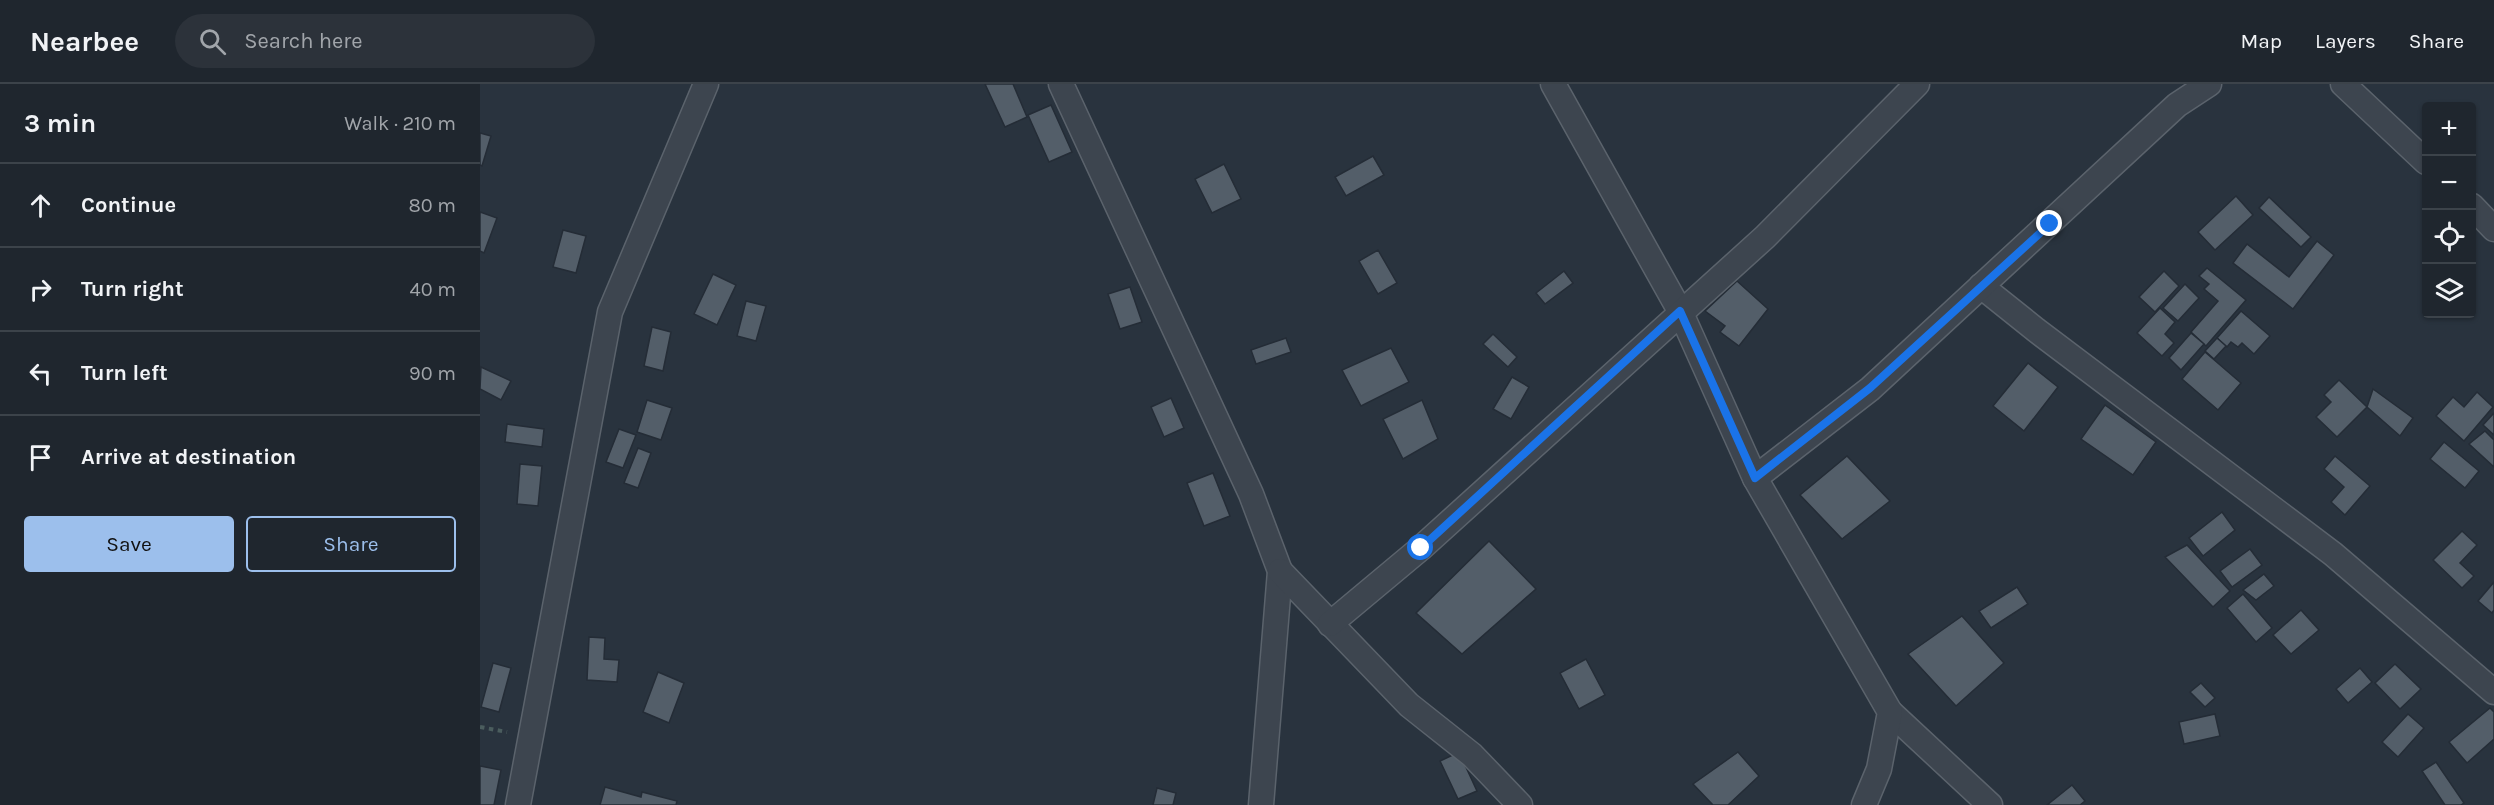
<!DOCTYPE html>
<meta charset="utf-8">
<style>
body{margin:0;font-family:Karla,sans-serif;background:#2c323a;color:#f1f3f6}
.controls{position:absolute;right:18px;top:18px;display:grid;overflow:hidden;border-radius:6px;box-shadow:0 2px 4px #0004}
.controls button{width:54px;height:54px;display:grid;place-items:center;padding:0;border:0;border-bottom:2px solid #3c434a;background:#1f262e;color:#f1f3f6;font:30px sans-serif}
.stop{position:absolute;width:18px;height:18px;margin:-14px;border:4px solid #1a73e8;border-radius:50%;background:#fff}
.stop.end{background:#1a73e8;border-color:#fff;box-shadow:0 2px 6px #0008}
.list{margin:0;padding:0;list-style:none}
h2{display:flex;justify-content:space-between;align-items:center;height:78px;margin:0;padding:0 24px;font-size:26px}
h2 small{font-size:20px;font-weight:400;color:#a1a5aa}
.list li{display:grid;grid-template-columns:39px 1fr auto;gap:18px;align-items:center;box-sizing:border-box;height:84px;padding:0 24px;border-top:2px solid #3c434a}
.list b{display:block;font-size:22px;white-space:nowrap}
.list em{font-size:20px;font-style:normal;color:#a1a5aa}
.actions{display:flex;gap:12px;padding:18px 24px}
.actions a{flex:1;padding:14px 0;border:2px solid #9cbfec;border-radius:6px;text-align:center;font-size:21px;color:#9cbfec}
.actions .main{background:#9cbfec;color:#111}
.icon{flex:none;width:33px;height:33px;fill:none;stroke:currentColor;stroke-width:2;stroke-linecap:round;stroke-linejoin:round}
.map{position:relative;flex:none;width:2014px;height:721px;overflow:hidden}
header{display:flex;align-items:center;gap:36px;box-sizing:border-box;height:84px;padding:0 30px;background:#1f262e;border-bottom:2px solid #3c434a}
header strong{font-size:28px}
nav{display:flex;gap:33px;margin-inline-start:auto;font-size:21px}
.search{width:420px;height:54px;background:#2c323a;display:flex;align-items:center;gap:15px;box-sizing:border-box;padding:0 21px;border-radius:33px;color:#a1a5aa;font-size:22px}
main{display:flex}
aside{flex:1;background:#1f262e}
.map>svg:first-child{display:block}
</style>
<header>
<strong>Nearbee</strong>
<div class="search"><svg class="icon" aria-label="search" viewBox="0 0 24 24"><circle cx="10" cy="10" r="6"/><path d="M15 15l6 6"/></svg>Search here</div>
<nav><a>Map</a><a>Layers</a><a>Share</a></nav>
</header>
<main>
<aside>
<h2>3 min<small>Walk · 210 m</small></h2>
<ul class="list">
<li><svg class="icon" aria-label="ahead" viewBox="0 0 24 24"><path d="M12 20V5M6 11l6-6 6 6"/></svg><div><b>Continue</b></div><em>80 m</em></li>
<li><svg class="icon" aria-label="right" viewBox="0 0 24 24"><path d="M7 20v-9h11M14 6l5 5-5 5"/></svg><div><b>Turn right</b></div><em>40 m</em></li>
<li><svg class="icon" aria-label="left" viewBox="0 0 24 24"><path d="M17 20v-9H6M10 6l-5 5 5 5"/></svg><div><b>Turn left</b></div><em>90 m</em></li>
<li><svg class="icon" aria-label="arrive" viewBox="0 0 24 24"><path d="M6 21V4h12l-3 4 3 4H6"/></svg><div><b>Arrive at destination</b></div></li>
</ul>
<div class="actions"><a class="main">Save</a><a>Share</a></div>
</aside>
<div class="map">
<svg width="2014" height="721" viewBox="0 0 2014 721">
<rect width="100%" height="100%" fill="#29333e"/>
<g fill="#535e69" stroke="#242c36" stroke-width="1.5">
<polygon points="505,0 533,0 547,33 525,43"/>
<polygon points="571,21 592,68 569,78 548,31"/>
<polygon points="0,49 11,52 2,82 0,81"/>
<polygon points="893,72 904,91 866,112 855,93"/>
<polygon points="744,80 761,115 732,129 715,95"/>
<polygon points="1756,112 1773,131 1735,166 1718,148"/>
<polygon points="1789,113 1831,153 1821,163 1779,124"/>
<polygon points="0,128 17,134 4,169 0,167"/>
<polygon points="83,146 106,152 96,189 73,183"/>
<polygon points="1837,157 1854,171 1813,225 1753,179 1767,160 1809,193"/>
<polygon points="898,166 917,199 898,210 879,177"/>
<polygon points="1727,184 1766,216 1726,262 1711,248 1738,217 1724,205 1729,200 1719,192"/>
<polygon points="1084,187 1093,199 1065,220 1056,209"/>
<polygon points="1684,187 1699,202 1675,228 1659,213"/>
<polygon points="233,190 256,201 237,241 214,230"/>
<polygon points="1257,197 1288,225 1259,262 1240,248 1245,242 1225,227"/>
<polygon points="1705,200 1719,214 1698,237 1683,224"/>
<polygon points="650,203 662,238 640,245 628,210"/>
<polygon points="266,217 286,222 276,257 257,252"/>
<polygon points="1680,224 1695,238 1685,250 1694,259 1682,272 1657,249"/>
<polygon points="1761,227 1790,252 1774,270 1762,259 1758,263 1751,258 1747,263 1737,254"/>
<polygon points="172,243 191,248 183,287 164,282"/>
<polygon points="1711,249 1724,260 1701,286 1689,274"/>
<polygon points="1013,250 1037,273 1028,283 1003,260"/>
<polygon points="806,254 811,268 776,280 771,266"/>
<polygon points="1737,254 1746,262 1734,275 1725,267"/>
<polygon points="911,264 929,298 881,322 862,286"/>
<polygon points="1725,268 1761,299 1738,326 1702,295"/>
<polygon points="1548,279 1578,303 1544,347 1513,322"/>
<polygon points="1,283 31,297 21,316 0,305"/>
<polygon points="1032,293 1049,303 1031,335 1013,325"/>
<polygon points="1859,296 1887,323 1857,353 1836,333 1851,318 1844,311"/>
<polygon points="1893,305 1933,334 1920,352 1887,323"/>
<polygon points="1997,308 2013,323 1984,357 1956,332 1973,313 1984,323"/>
<polygon points="691,314 704,344 684,353 671,323"/>
<polygon points="167,316 192,324 181,356 157,348"/>
<polygon points="942,316 958,355 923,375 903,335"/>
<polygon points="1625,321 1676,358 1653,391 1601,355"/>
<polygon points="2014,329 2014,351 2003,341"/>
<polygon points="27,340 64,345 62,363 25,358"/>
<polygon points="139,345 156,351 143,384 126,378"/>
<polygon points="2005,347 2014,356 2014,383 1989,360"/>
<polygon points="1964,358 1999,387 1985,404 1950,375"/>
<polygon points="158,364 171,369 158,404 144,399"/>
<polygon points="1367,372 1410,417 1362,455 1320,411"/>
<polygon points="1855,372 1890,402 1865,431 1851,418 1864,403 1844,385"/>
<polygon points="40,380 62,382 58,422 37,420"/>
<polygon points="733,389 750,432 724,442 707,399"/>
<polygon points="1742,428 1755,446 1723,472 1709,454"/>
<polygon points="1982,447 1997,461 1980,479 1994,492 1982,504 1953,476"/>
<polygon points="1009,457 1056,505 982,570 936,529"/>
<polygon points="1707,461 1750,507 1733,523 1685,473"/>
<polygon points="1770,465 1782,481 1752,503 1740,487"/>
<polygon points="1784,490 1794,502 1776,516 1763,506"/>
<polygon points="2014,498 2014,526 2012,529 1998,517"/>
<polygon points="1537,503 1548,520 1511,544 1499,527"/>
<polygon points="1763,510 1792,544 1776,558 1747,524"/>
<polygon points="1821,526 1839,546 1811,570 1793,551"/>
<polygon points="1482,532 1524,579 1476,622 1428,570"/>
<polygon points="109,553 125,554 124,575 139,576 137,598 107,596"/>
<polygon points="1106,575 1125,611 1099,625 1080,589"/>
<polygon points="13,579 31,584 19,628 1,623"/>
<polygon points="1915,580 1941,605 1920,625 1895,599"/>
<polygon points="1880,584 1892,598 1868,619 1856,605"/>
<polygon points="178,588 204,599 189,639 163,628"/>
<polygon points="1721,599 1735,614 1725,623 1710,608"/>
<polygon points="2010,624 2014,628 2014,655 1987,679 1969,658"/>
<polygon points="1735,630 1740,652 1704,660 1699,638"/>
<polygon points="1928,630 1944,644 1918,673 1902,658"/>
<polygon points="979,668 997,707 978,715 960,677"/>
<polygon points="1258,668 1279,692 1248,721 1233,721 1213,700"/>
<polygon points="1956,678 1984,719 1981,721 1965,721 1942,687"/>
<polygon points="0,682 21,686 14,721 0,721"/>
<polygon points="1592,701 1605,717 1600,721 1567,721"/>
<polygon points="125,703 161,713 162,708 197,717 196,721 120,721"/>
<polygon points="677,704 696,709 693,721 673,721"/>
</g>
<g fill="none" stroke-linecap="round" stroke-linejoin="round">
<defs>
<g id="minor">
<polyline points="581,0 771,410 800,487 781,721"/>
<polyline points="1073,0 1200,227 1275,394"/>
<polyline points="1863,0 1946,78"/>
<polyline points="1992,122 2014,145"/>
<polyline points="1501,202 1556,246 1853,470 2014,608"/>
<polyline points="800,487 929,621 992,671 1040,721"/>
<polyline points="850,540 941,464 1285,153 1437,0"/>
<polyline points="1410,628 1510,721"/>
<polyline points="38,721 130,228 226,0"/>
<polyline points="1384,721 1399,685 1410,628 1275,394 1390,305 1697,21 1729,0"/>
</g>
</defs>
<use href="#minor" stroke="#5b636c" stroke-width="27"/>
<polyline stroke="#4b5d5e" stroke-width="4" stroke-dasharray="4.5 4.5" stroke-linecap="butt" points="0,643 27,648"/>
<use href="#minor" stroke="#3d454f" stroke-width="24"/>
</g>
<g fill="none" stroke-linecap="round" stroke-linejoin="round">
<polyline stroke="#1a73e8" stroke-width="8" points="941,464 1200,227 1275,394 1390,304 1570,140"/>
</g>
</svg>
<div class="controls">
<button>+</button>
<button>−</button>
<button><svg class="icon" aria-label="locate" viewBox="0 0 24 24"><circle cx="12" cy="12" r="6"/><path d="M12 2v4M12 18v4M2 12h4M18 12h4"/></svg></button>
<button><svg class="icon" aria-label="layers" viewBox="0 0 24 24"><path d="M12 4l9 5-9 5-9-5zM3 14l9 5 9-5"/></svg></button>
</div>
<div class="stop" style="left:941px;top:464px"></div>
<div class="stop end" style="left:1570px;top:140px"></div>
</div>
</main>
